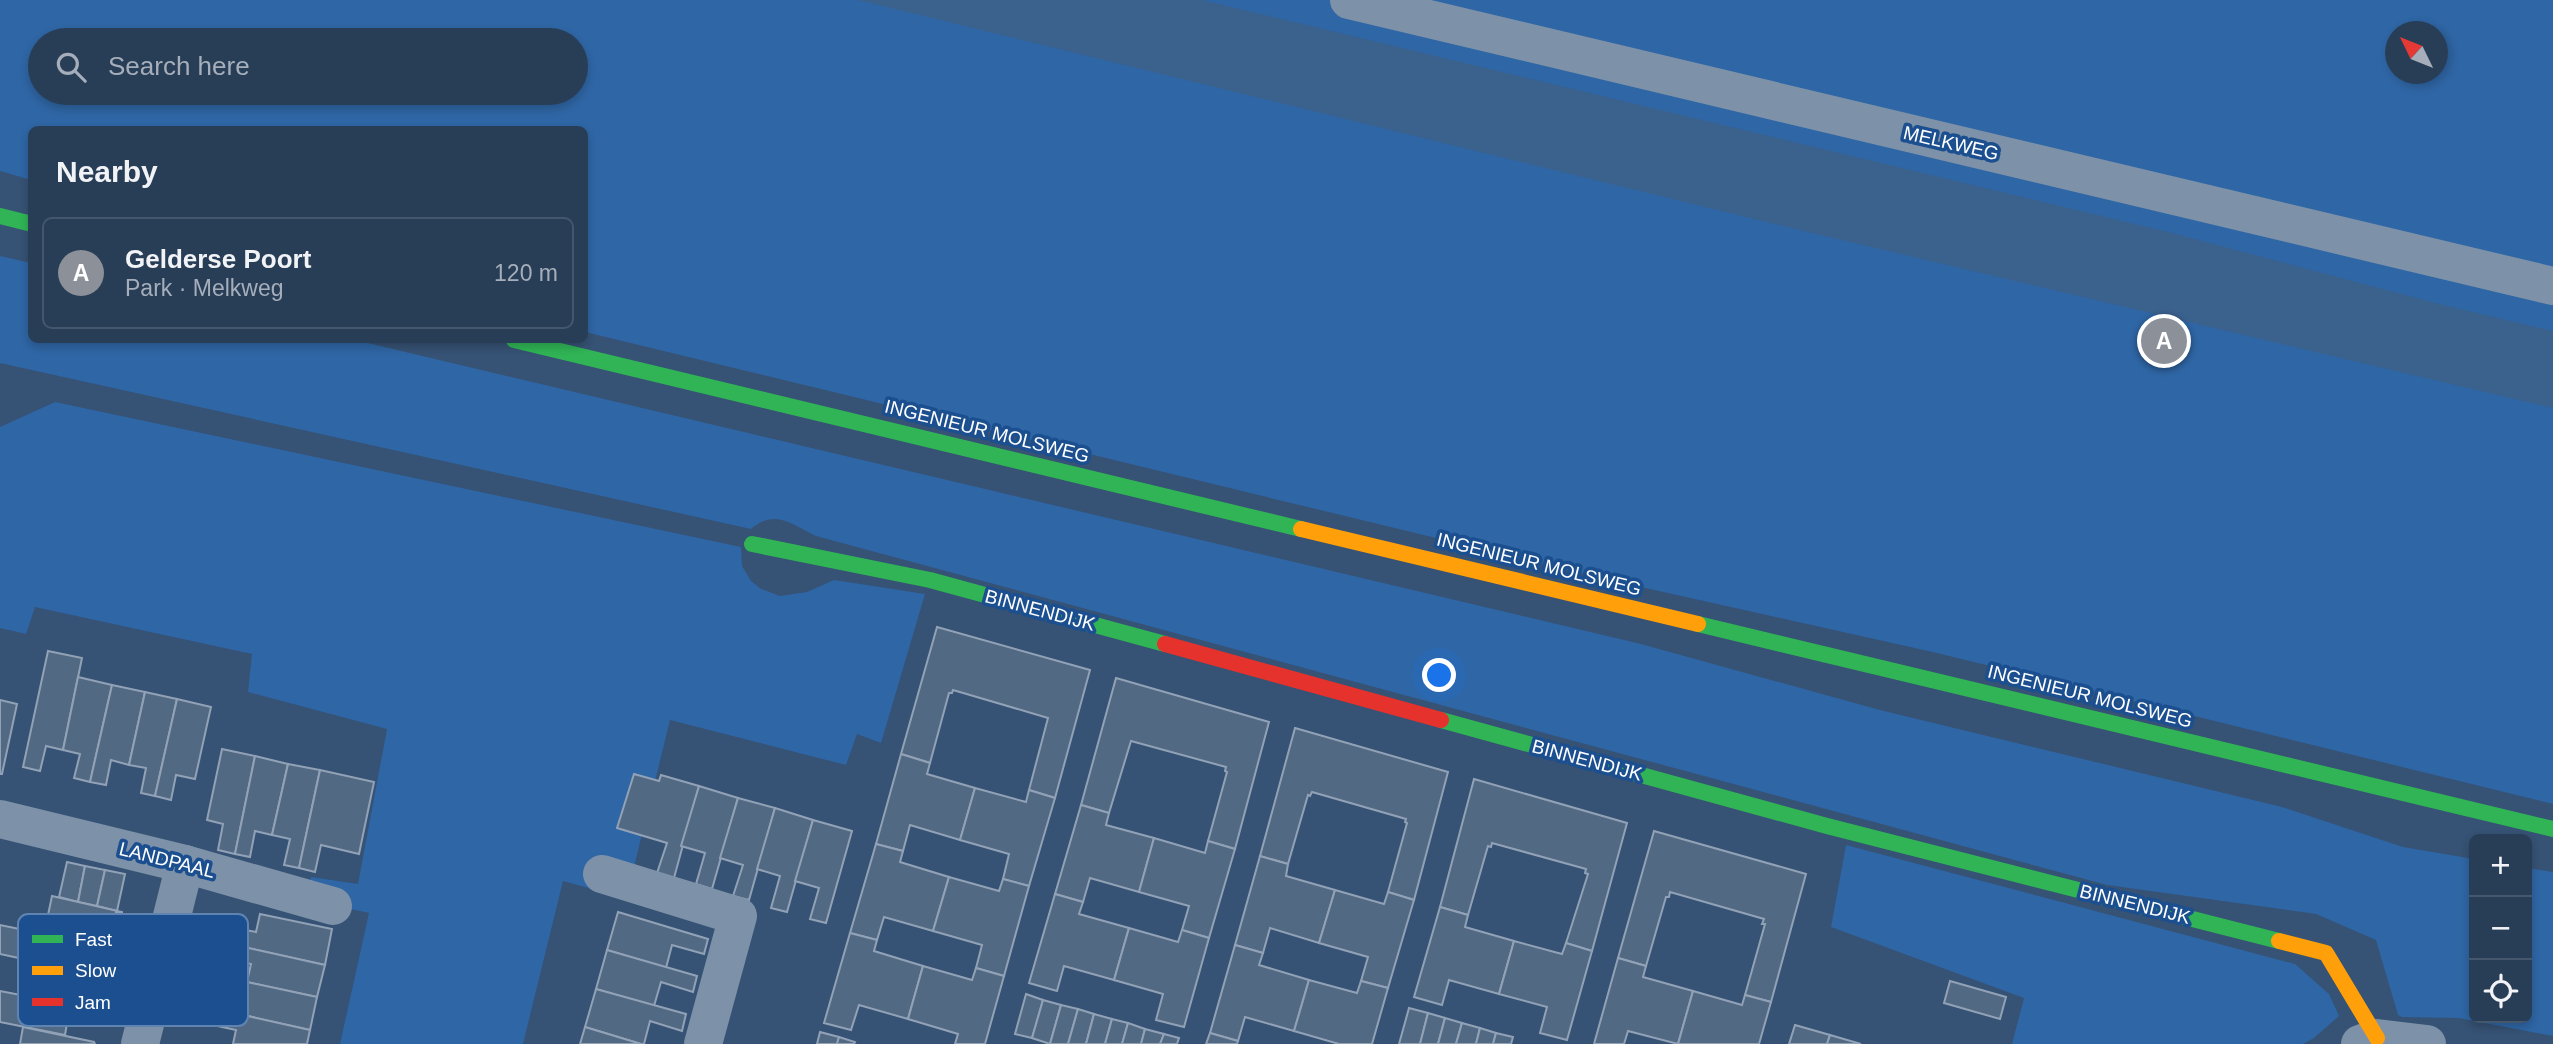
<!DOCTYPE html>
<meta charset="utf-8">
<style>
body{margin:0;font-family:Helvetica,sans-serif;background:#30455d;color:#f1f3f6}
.controls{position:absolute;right:21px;bottom:21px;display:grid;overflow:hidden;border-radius:10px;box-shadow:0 4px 10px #0003}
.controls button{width:63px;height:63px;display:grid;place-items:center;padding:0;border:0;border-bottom:2px solid #44576d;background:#283e57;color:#f1f3f6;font:35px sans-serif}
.compass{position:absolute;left:2385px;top:21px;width:63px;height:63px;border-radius:50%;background:#283e57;box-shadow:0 4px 10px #0003;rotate:313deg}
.you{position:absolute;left:1440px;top:676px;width:24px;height:24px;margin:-18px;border:5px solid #fff;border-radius:50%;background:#1a73e8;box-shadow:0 0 0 10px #1a73e833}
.badge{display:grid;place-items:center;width:46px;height:46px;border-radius:50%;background:#8c9099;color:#fff;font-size:23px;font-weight:700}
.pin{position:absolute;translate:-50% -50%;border:4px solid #fff;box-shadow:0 2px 7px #0006}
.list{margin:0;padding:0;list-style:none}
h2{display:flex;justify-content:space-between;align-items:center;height:91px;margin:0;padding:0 28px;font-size:30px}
h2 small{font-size:23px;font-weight:400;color:#a5aeba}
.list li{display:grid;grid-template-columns:46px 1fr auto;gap:21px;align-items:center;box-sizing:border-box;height:112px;margin:0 14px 14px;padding:0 14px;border:2px solid #44576d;border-radius:10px}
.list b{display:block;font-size:26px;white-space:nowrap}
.list p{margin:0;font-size:23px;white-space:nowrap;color:#a5aeba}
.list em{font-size:23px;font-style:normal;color:#a5aeba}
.icon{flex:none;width:38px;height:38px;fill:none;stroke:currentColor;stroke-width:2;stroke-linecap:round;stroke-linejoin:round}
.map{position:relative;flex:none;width:2553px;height:1044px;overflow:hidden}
.search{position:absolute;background:#283e57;box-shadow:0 4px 10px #0003;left:28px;top:28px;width:560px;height:77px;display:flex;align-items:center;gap:18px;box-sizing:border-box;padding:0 24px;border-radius:38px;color:#a5aeba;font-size:26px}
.panel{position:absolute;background:#283e57;box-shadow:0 4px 10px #0003;left:28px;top:126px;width:560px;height:217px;border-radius:10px}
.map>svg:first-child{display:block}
</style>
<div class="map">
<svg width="2553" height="1044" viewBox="0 0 2553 1044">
<rect width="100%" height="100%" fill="#365274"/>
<g fill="#2f66a5" fill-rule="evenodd">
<path d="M0 0H2553V804L1937 653 1605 579 585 332 584 130H32L31 180 0 171ZM2396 32H2438V74H2396ZM40 40H576V93H40Z"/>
<path d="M0 256 31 263 32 340H355L1641 644 1880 710 2282 807 2403 847 2474 859V1018H2527V868L2553 872V1036L2459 1018 2402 1017 2398 1015 2376 940 2316 914 2107 885 816 536C792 525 776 508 751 529L0 363Z"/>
<polygon points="55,402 741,547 742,566 751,581 761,589 780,596 807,592 834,580 925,594 881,743 857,734 846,765 670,720 635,863 621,897 563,881 523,1044 340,1044 369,913 308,900 311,877 358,884 387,729 248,692 252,654 35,607 26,634 0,628 0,427"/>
<polygon points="1846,845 2295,964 2329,994 2339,1016 2314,1038 2303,1044 2012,1044 2024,998 1831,927"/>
</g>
<polygon fill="#3b618d" points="858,0 1202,0 2172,233 2443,305 2553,331 2553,408 1812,233"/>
<g fill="#526984" stroke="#92a2b6" stroke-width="2">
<polygon points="937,627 1090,670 1055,798 1029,790 1048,718 953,690 952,693 949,693 930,763 901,754"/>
<polygon points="48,651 82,658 63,750 46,746 40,771 23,767"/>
<polygon points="78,677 112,685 90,782 74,778 80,754 63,750"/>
<polygon points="1116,678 1269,722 1235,849 1208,841 1227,772 1225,771 1226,767 1131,741 1109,813 1081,805"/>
<polygon points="112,685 145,692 129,765 111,760 106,785 90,782"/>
<polygon points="145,692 177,699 155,796 141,793 146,768 129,765"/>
<polygon points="177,699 211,707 195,779 176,775 171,800 155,796"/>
<polygon points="0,700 17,704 2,774 0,774"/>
<polygon points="1295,728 1448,772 1414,900 1388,892 1407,823 1405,822 1406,819 1312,792 1310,796 1308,795 1288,864 1260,856"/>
<polygon points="222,749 255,756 235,854 218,850 223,824 207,820"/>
<polygon points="901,754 930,763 927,774 975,788 960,840 910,825 903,851 876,844"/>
<polygon points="255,756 288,764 272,835 255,831 250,857 235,854"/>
<polygon points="288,764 320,770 299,868 284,865 290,839 272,835"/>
<polygon points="320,770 374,782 359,854 321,845 315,872 299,868"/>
<polygon points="634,774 659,781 661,775 699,786 674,878 657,873 667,843 617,828"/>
<polygon points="1474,779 1627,823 1592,951 1566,943 1588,874 1585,873 1586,869 1492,843 1491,847 1488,846 1468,915 1440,907"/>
<polygon points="699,786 738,798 712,889 696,884 705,853 681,846"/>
<polygon points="975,788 1026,802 1029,790 1055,798 1029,886 1003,879 1009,854 960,840"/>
<polygon points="738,798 775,808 749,900 733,896 743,865 720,858"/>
<polygon points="1081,805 1109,813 1106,825 1154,838 1139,892 1090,878 1083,902 1055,894"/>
<polygon points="775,808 813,820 787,912 771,908 780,876 757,869"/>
<polygon points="813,820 852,831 826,923 810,919 819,888 795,881"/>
<polygon points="1654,831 1806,874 1771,1002 1745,995 1765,924 1762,924 1764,919 1670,892 1669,897 1666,897 1646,966 1618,958"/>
<polygon points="1154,838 1205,853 1208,841 1235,849 1209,938 1182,930 1189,906 1139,892"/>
<polygon points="876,844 903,851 900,862 949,877 933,931 884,917 877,940 850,933"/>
<polygon points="1260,856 1288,864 1286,876 1335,890 1319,943 1270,928 1263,953 1235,945"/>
<polygon points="67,862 85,866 78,902 59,897"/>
<polygon points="85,866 105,870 97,906 78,902"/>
<polygon points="105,870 125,874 117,911 97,906"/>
<polygon points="949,877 999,891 1003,879 1029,886 1004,976 976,968 982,945 933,931"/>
<polygon points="1335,890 1384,904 1388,892 1414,900 1388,988 1361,981 1368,957 1319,943"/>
<polygon points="1055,894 1083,902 1079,914 1129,928 1114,980 1064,966 1057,991 1029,983"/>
<polygon points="52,896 122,912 122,914 116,912 102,976 0,954 0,925 44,934"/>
<polygon points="1440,907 1468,915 1465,927 1514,941 1499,994 1449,980 1442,1005 1414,997"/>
<polygon points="618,912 708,939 704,954 672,945 666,968 607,950"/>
<polygon points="260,914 332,929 325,965 226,943 230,927 256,932"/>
<polygon points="1129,928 1178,942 1182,930 1209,938 1184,1027 1156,1020 1163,994 1114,980"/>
<polygon points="850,933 877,940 874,951 923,966 908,1019 859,1005 851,1030 824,1023"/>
<polygon points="1514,941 1562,954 1566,943 1592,951 1567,1040 1540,1033 1547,1007 1499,994"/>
<polygon points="226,943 325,965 317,997 247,982 251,964 223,958"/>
<polygon points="1235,945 1263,953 1259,965 1309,980 1294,1031 1245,1017 1238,1041 1210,1033"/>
<polygon points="607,950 697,976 693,992 661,982 654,1006 596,989"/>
<polygon points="1618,958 1646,966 1643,977 1693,991 1678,1044 1628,1031 1624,1044 1594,1044"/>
<polygon points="38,962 102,976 100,986 106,987 100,1015 59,1007 57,1015 68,1017 65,1035 0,1022 0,991 31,997"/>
<polygon points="923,966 972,980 976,968 1004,976 985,1044 955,1044 958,1034 908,1019"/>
<polygon points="1309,980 1357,993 1361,981 1388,988 1372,1044 1339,1044 1294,1031"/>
<polygon points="1950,981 2006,997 2000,1019 1944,1003"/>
<polygon points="247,982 317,997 310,1030 212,1008 215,993 243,999"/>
<polygon points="596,989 686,1014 682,1031 650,1021 644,1044 641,1044 585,1027"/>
<polygon points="1693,991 1742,1005 1745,995 1771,1002 1759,1044 1678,1044"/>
<polygon points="1026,994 1043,1000 1032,1038 1015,1034"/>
<polygon points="1043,1000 1061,1005 1050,1044 1032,1038"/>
<polygon points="1061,1005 1078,1009 1068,1044 1050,1044"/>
<polygon points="212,1008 310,1030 307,1044 233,1044 236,1030 208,1024"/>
<polygon points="1409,1008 1428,1013 1420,1044 1399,1044"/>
<polygon points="1078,1009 1094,1014 1086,1044 1068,1044"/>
<polygon points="1428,1013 1445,1018 1438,1044 1420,1044"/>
<polygon points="1094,1014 1112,1019 1105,1044 1086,1044"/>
<polygon points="1445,1018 1462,1023 1456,1044 1438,1044"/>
<polygon points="1112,1019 1128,1023 1122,1044 1105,1044"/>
<polygon points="1128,1023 1145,1029 1141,1044 1122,1044"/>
<polygon points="1462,1023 1480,1028 1476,1044 1456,1044"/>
<polygon points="1795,1025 1830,1035 1827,1044 1789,1044"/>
<polygon points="23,1027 94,1042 95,1044 20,1044"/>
<polygon points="585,1027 641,1044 580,1044"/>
<polygon points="1480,1028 1496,1033 1493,1044 1476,1044"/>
<polygon points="1145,1029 1164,1034 1160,1044 1141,1044"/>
<polygon points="820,1032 839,1037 837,1044 817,1044"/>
<polygon points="1210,1033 1238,1041 1237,1044 1206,1044"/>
<polygon points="1496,1033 1513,1037 1511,1044 1493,1044"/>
<polygon points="1164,1034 1179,1038 1177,1044 1160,1044"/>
<polygon points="1830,1035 1861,1044 1827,1044"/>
<polygon points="839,1037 855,1042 854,1044 837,1044"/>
</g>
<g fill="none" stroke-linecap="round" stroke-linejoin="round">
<g stroke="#7d92a8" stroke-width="38">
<polyline points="1349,0 2553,286"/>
<polyline points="0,819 185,864 333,906"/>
<polyline points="602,874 738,916 703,1044"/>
<polyline points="140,1044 185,864"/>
<polyline points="2360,1044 2377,1038 2427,1044"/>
</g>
<g stroke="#30b455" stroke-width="16">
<polyline points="0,216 32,224"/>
<polyline points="514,340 1301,529"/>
<polyline points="752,544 930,580 1165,644"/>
<polyline points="1698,624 2553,829"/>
<polyline points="1441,720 1827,826 2279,941"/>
</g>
<g stroke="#ff9f0a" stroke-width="16">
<polyline points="1301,529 1698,624"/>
<polyline points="2279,941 2326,953 2377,1038"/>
</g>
<polyline stroke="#e5322d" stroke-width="16" points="1165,644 1441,720"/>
</g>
<g text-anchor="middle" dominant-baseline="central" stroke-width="7" stroke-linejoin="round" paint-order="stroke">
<g font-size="19" fill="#fff" stroke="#1b4f8f">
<text transform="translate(1951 143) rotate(13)">MELKWEG</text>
<text transform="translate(987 431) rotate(14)">INGENIEUR MOLSWEG</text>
<text transform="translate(1539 564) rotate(14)">INGENIEUR MOLSWEG</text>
<text transform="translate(1040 610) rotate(15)">BINNENDIJK</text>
<text transform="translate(2090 696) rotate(14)">INGENIEUR MOLSWEG</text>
<text transform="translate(1587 760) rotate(15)">BINNENDIJK</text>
<text transform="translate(167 860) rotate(14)">LANDPAAL</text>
<text transform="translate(2135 904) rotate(14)">BINNENDIJK</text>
</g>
</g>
<rect x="18" y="914" width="230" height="112" rx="10" fill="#1b4f8f" stroke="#5f84b1" stroke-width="2"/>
<rect x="32" y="935" width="31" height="8" fill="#30b455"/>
<rect x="32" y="966" width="31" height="9" fill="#ff9f0a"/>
<rect x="32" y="998" width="31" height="8" fill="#e5322d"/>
<g font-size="19" fill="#fff">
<text x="75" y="946">Fast</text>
<text x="75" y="977">Slow</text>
<text x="75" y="1009">Jam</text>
</g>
</svg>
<div class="controls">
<button>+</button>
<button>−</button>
<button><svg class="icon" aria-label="locate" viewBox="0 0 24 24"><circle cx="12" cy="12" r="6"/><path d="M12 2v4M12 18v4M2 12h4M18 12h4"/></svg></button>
</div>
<svg class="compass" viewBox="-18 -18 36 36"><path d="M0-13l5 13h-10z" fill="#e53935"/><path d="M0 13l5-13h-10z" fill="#a5aeba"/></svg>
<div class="you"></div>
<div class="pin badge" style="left:2164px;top:341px">A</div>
<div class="search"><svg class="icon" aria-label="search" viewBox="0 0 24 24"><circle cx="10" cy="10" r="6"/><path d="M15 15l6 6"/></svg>Search here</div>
<section class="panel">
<h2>Nearby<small></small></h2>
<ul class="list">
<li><span class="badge">A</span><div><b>Gelderse Poort</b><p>Park · Melkweg</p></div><em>120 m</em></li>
</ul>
</section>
</div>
